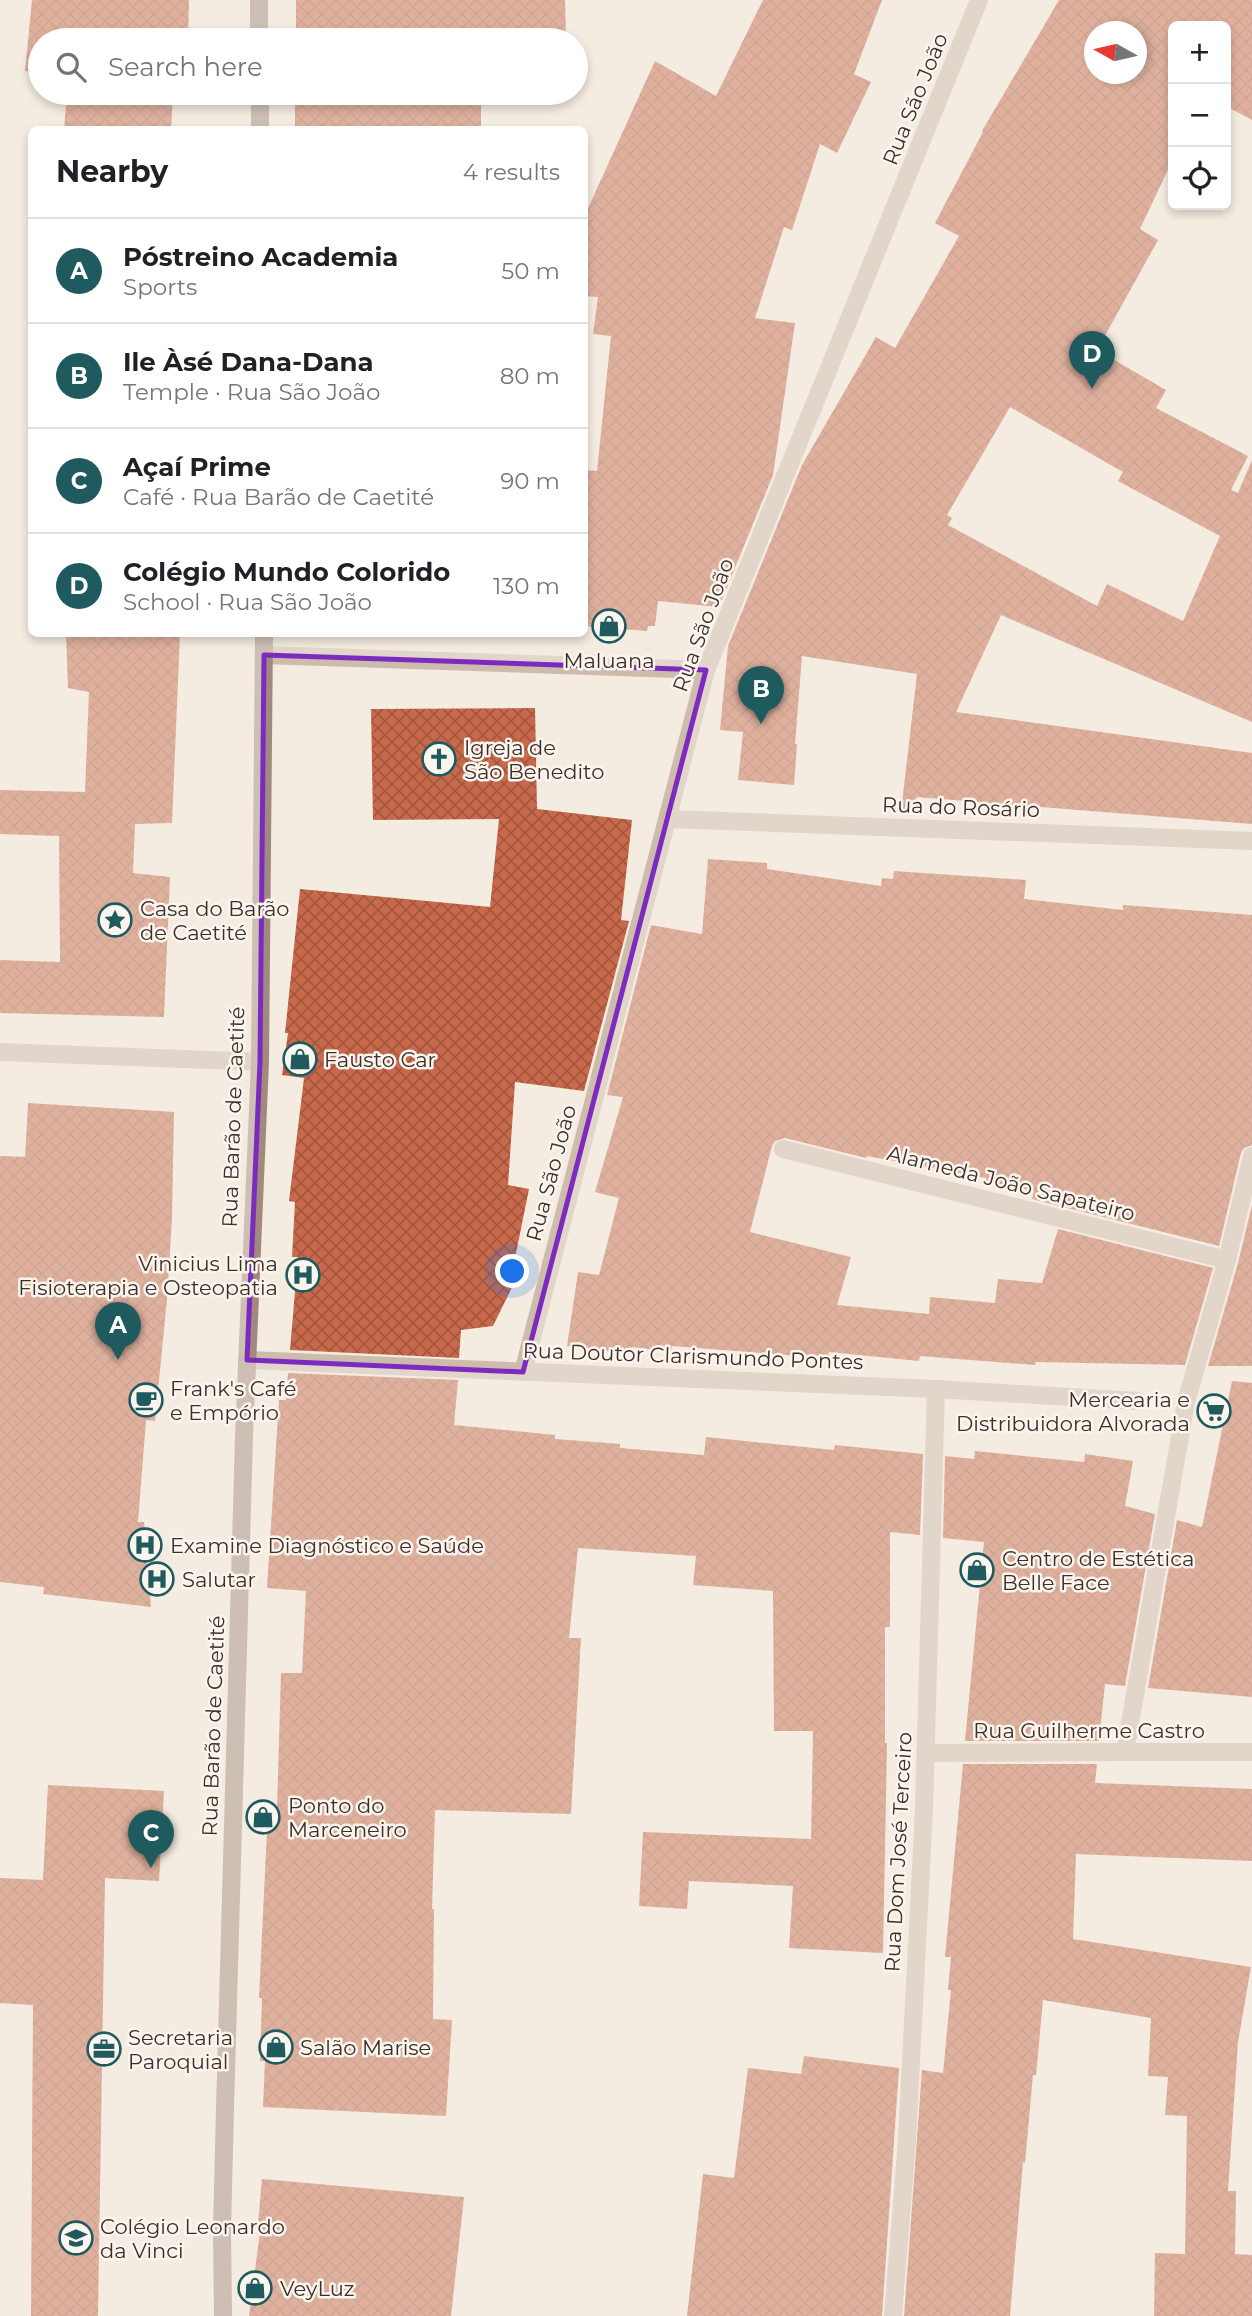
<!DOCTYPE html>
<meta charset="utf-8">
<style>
body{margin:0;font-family:Montserrat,sans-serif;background:#f2f2f2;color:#202124}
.controls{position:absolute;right:21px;top:21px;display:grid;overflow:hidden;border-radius:10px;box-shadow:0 4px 10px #0003}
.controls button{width:63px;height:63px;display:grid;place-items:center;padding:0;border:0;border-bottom:2px solid #e0e0e0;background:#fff;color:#202124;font:35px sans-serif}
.compass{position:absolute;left:1084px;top:21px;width:63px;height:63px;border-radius:50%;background:#fff;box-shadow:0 4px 10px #0003;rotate:278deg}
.you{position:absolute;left:513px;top:1272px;width:24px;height:24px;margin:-18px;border:5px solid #fff;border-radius:50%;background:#1a73e8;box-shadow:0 0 0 10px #1a73e833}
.badge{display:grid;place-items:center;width:46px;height:46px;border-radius:50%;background:#1f5a5e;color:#fff;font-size:23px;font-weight:700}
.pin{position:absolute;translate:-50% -58px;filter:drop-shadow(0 2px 4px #0008)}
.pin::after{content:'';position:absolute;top:37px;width:24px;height:21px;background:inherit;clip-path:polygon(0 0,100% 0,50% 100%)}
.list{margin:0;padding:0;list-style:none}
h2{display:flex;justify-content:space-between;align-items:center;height:91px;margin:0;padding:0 28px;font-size:30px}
h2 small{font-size:23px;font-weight:400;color:#757577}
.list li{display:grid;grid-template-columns:46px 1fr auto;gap:21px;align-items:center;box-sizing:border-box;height:105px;padding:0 28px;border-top:2px solid #e0e0e0}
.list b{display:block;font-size:26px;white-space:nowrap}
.list p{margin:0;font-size:23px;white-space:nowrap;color:#757577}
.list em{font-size:23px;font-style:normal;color:#757577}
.icon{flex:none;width:38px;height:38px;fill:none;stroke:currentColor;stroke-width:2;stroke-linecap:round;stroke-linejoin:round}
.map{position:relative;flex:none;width:1252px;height:2316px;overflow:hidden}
.search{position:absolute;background:#fff;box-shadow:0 4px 10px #0003;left:28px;top:28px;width:560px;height:77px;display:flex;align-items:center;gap:18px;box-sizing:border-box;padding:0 24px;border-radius:38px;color:#757577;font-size:26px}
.panel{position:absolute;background:#fff;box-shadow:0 4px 10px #0003;left:28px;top:126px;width:560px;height:511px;border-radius:10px}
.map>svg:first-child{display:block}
</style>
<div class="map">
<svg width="1252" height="2316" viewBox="0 0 1252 2316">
<defs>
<pattern id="building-cross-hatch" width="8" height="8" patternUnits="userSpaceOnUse" patternTransform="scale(1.75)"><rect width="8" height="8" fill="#c8694b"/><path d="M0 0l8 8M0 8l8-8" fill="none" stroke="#a4573f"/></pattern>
</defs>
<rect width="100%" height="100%" fill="#f4ebe1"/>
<g fill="url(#building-cross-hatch)" fill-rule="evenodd">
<polygon points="32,0 189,0 188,40 40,40 40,73 25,71"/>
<polygon points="296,0 565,0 566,40 296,40"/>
<polygon points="763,0 882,0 854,74 871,82 837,153 820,144 792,230 784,227 755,318 795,323 773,475 719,607 658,601 655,626 648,626 647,631 584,626 584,470 597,471 611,336 593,334 598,297 584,296 584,217 655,61 716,96"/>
<path d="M1059 0H1252V120L1226 106V26H1173V159L1140 229 1158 240 1097 350 1166 390 1156 408 1248 456 1231 490 1238 493 1252 460V722L1001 615 956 712 1252 753V824L917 797 909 814 901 812 917 674 802 656 795 744H797L794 785 738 780 743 732 720 730 728 646 802 465 876 337 895 348 959 236 935 223 983 132 982 131ZM1095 32H1137V74H1095ZM1010 407 1123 472 1118 481 1220 536 1183 621 1107 584 1097 606 948 525 952 518 947 515Z"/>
<polygon points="67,93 173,93 171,130 64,130"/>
<rect x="295" y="93" width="186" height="37"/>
<polygon points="66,634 180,634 172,823 135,824 133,873 170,877 164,1017 0,1013 0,960 60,962 59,836 0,834 0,790 85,792 89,692 68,688"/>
<polygon points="535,708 537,809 632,820 621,920 629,921 584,1091 515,1082 508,1185 529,1189 514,1263 523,1265 493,1326 461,1330 459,1358 290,1350 298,1257 292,1257 295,1202 289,1201 304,1078 282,1075 288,1033 285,1033 300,889 490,907 499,819 373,820 371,709"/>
<polygon points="708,859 767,863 767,869 881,886 882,878 893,879 894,871 1026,880 1024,899 1123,910 1123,905 1252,915 1252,1145 1244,1148 1241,1153 1219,1246 1032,1199 1034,1191 985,1182 986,1178 867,1156 866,1158 785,1138 775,1141 772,1146 750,1232 851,1257 837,1305 929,1314 930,1297 995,1303 998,1279 1042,1283 1058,1229 1213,1268 1185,1365 1036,1362 1035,1365 920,1356 919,1361 829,1352 828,1358 800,1354 800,1356 672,1346 671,1352 632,1347 631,1354 567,1346 578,1272 599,1275 619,1198 595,1192 623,1097 607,1095 651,925 702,934"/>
<polygon points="28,1103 174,1112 172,1218 167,1299 155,1421 146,1420 138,1522 144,1522 151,1607 43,1594 44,1587 0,1582 0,1156 25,1157"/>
<polygon points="1252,1205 1252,1366 1208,1366 1238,1263"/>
<polygon points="288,1373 458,1380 454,1425 555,1435 555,1439 620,1444 620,1448 704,1455 706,1437 834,1450 835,1445 923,1454 920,1535 890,1532 890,1627 885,1627 885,1743 887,1743 883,1953 789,1948 793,1886 689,1881 687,1909 639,1906 643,1832 811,1839 813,1731 774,1731 773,1591 693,1585 696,1556 578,1548 569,1638 581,1638 571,1814 435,1810 432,1909 434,1909 433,2019 452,2020 446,2116 263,2107 265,2061 260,2061 262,1998 259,1998 268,1808 277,1808 281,1673 302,1673 306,1591 267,1588 279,1400 286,1400"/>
<polygon points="1232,1381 1252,1383 1252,1697 1148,1688 1177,1520 1202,1527"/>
<polygon points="975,1451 1084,1462 1085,1454 1133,1461 1125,1506 1155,1514 1125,1686 1105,1684 1099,1741 965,1741 984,1542 943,1538 945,1456 974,1459"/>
<polygon points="963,1764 1097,1764 1095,1783 1252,1789 1252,1861 1076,1854 1073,1939 1251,1967 1238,2042 1228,2191 1236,2191 1235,2254 1252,2255 1252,2316 1154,2316 1155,2253 1185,2254 1187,2116 1165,2115 1168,2077 1148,2076 1151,2018 1043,2000 1036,2075 1033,2075 1025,2163 1023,2162 1010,2316 904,2316 922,2070 943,2073 951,1990 948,1990 951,1957 945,1957"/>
<polygon points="48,1785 164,1791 159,1881 105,1878 98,2316 31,2316 33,2005 0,2003 0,1878 43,1880"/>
<polygon points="804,2056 899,2068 882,2316 687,2316 703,2174 734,2178 748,2068 801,2074"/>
<polygon points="262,2179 464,2197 451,2316 249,2316 261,2224 258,2224"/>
</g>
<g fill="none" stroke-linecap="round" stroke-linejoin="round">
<g stroke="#cdbbac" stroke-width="18">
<polyline points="264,655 706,670"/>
<polyline points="668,819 1252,841"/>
<polyline points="783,1149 1227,1260"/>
<polyline points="247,1360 936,1389 1137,1401"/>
<polyline points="523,1372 706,670 979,0"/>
<polyline points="926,1753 1125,1752"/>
<polyline points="893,2316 907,2140 924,1809 936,1389"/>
</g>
<g stroke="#cdbbac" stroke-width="18">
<polyline points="0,1052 260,1062"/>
<polyline points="1252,1156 1227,1260 1186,1402 1125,1752 1252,1752"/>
</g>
<g stroke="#a18a7d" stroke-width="18">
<polyline points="259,0 259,40"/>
<polyline points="260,93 260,130"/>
<polyline points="223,2316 222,2231 225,2109 244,1436 260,1062 264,634"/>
</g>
</g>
<path d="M0 0H1252V2316H0ZM264 655 706 670 523 1372 247 1360 260 1062Z" fill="#f4ebe1" fill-opacity=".55" fill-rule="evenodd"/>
<path fill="none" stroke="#7b2cbf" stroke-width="5" stroke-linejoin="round" d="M264 655 706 670 523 1372 247 1360 260 1062Z"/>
<defs>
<symbol id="shop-ring" viewBox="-11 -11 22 22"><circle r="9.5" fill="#fbf5ee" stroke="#1f5a5e" stroke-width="1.5"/><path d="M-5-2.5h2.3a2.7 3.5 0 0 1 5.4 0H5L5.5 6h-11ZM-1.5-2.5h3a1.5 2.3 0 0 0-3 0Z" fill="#1f5a5e"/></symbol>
<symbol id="church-ring" viewBox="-11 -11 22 22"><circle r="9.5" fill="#fbf5ee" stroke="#1f5a5e" stroke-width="1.5"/><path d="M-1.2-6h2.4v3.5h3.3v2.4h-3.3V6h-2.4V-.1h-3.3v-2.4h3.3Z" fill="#1f5a5e"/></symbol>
<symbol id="sight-ring" viewBox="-11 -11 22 22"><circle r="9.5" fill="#fbf5ee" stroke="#1f5a5e" stroke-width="1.5"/><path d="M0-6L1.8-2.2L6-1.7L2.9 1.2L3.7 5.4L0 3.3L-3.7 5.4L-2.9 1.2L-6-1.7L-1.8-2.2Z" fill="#1f5a5e"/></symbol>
<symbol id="hospital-ring" viewBox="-11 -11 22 22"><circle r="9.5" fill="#fbf5ee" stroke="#1f5a5e" stroke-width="1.5"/><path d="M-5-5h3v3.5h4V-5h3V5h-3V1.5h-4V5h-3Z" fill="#1f5a5e"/></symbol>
<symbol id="cafe-ring" viewBox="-11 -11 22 22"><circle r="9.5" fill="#fbf5ee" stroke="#1f5a5e" stroke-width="1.5"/><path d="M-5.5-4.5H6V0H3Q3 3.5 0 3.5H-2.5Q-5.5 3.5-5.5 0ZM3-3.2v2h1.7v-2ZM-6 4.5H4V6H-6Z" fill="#1f5a5e"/></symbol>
<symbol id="supermarket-ring" viewBox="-11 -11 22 22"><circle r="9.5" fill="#fbf5ee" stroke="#1f5a5e" stroke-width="1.5"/><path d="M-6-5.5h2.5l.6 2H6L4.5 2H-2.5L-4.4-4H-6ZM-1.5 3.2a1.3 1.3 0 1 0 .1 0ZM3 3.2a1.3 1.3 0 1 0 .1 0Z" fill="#1f5a5e"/></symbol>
<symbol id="office-ring" viewBox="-11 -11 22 22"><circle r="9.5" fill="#fbf5ee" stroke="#1f5a5e" stroke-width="1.5"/><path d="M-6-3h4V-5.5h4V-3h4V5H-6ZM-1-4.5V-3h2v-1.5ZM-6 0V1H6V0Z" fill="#1f5a5e"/></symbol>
<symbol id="school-ring" viewBox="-11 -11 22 22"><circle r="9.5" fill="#fbf5ee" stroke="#1f5a5e" stroke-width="1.5"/><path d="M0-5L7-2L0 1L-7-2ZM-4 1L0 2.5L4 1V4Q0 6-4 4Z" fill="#1f5a5e"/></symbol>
</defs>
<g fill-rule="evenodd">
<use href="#shop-ring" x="590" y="607" width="38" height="38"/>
<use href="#church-ring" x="420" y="740" width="38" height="38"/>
<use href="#sight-ring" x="96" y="901" width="38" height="38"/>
<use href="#shop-ring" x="281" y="1040" width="38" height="38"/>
<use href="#hospital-ring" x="284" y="1256" width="38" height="38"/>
<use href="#cafe-ring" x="127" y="1381" width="38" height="38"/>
<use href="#supermarket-ring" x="1195" y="1392" width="38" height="38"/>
<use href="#hospital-ring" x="126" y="1526" width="38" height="38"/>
<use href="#shop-ring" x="958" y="1551" width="38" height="38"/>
<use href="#hospital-ring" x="138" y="1560" width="38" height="38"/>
<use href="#shop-ring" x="244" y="1798" width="38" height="38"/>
<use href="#shop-ring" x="257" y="2028" width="38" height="38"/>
<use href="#office-ring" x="85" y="2030" width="38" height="38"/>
<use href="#school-ring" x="57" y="2219" width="38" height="38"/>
<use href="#shop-ring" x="236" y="2269" width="38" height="38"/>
</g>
<g text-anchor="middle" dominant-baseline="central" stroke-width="5" stroke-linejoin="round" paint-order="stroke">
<g font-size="21" fill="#3b302b" stroke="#fbf5ee">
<text transform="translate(915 99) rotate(-68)">Rua São João</text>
<text transform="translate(703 625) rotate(-70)">Rua São João</text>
<text transform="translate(961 807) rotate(2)">Rua do Rosário</text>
<text transform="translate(233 1117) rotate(-88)">Rua Barão de Caetité</text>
<text transform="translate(551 1173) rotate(-75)">Rua São João</text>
<text transform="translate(1011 1183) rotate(14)">Alameda João Sapateiro</text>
<text transform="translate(693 1356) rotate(2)">Rua Doutor Clarismundo Pontes</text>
<text transform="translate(213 1726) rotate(-88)">Rua Barão de Caetité</text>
<text x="1089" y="1730">Rua Guilherme Castro</text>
<text transform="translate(898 1852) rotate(-87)">Rua Dom José Terceiro</text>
</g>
<g font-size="21" fill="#3b302b" stroke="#fbf5ee" text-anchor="start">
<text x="609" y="660" text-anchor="middle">Maluana</text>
<text x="464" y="747">Igreja de<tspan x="464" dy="24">São Benedito</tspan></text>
<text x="140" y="908">Casa do Barão<tspan x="140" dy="24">de Caetité</tspan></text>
<text x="324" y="1059">Fausto Car</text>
<text x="278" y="1263" text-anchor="end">Vinicius Lima<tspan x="278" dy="24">Fisioterapia e Osteopatia</tspan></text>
<text x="170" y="1388">Frank's Café<tspan x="170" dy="24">e Empório</tspan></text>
<text x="1190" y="1399" text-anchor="end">Mercearia e<tspan x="1190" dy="24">Distribuidora Alvorada</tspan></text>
<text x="170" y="1545">Examine Diagnóstico e Saúde</text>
<text x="1002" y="1558">Centro de Estética<tspan x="1002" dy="24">Belle Face</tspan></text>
<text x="182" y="1579">Salutar</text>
<text x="288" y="1805">Ponto do<tspan x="288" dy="24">Marceneiro</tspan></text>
<text x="128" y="2037">Secretaria<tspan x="128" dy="24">Paroquial</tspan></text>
<text x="300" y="2047">Salão Marise</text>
<text x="100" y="2226">Colégio Leonardo<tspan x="100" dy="24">da Vinci</tspan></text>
<text x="280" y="2288">VeyLuz</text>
</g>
</g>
</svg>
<div class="controls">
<button>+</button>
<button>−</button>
<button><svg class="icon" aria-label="locate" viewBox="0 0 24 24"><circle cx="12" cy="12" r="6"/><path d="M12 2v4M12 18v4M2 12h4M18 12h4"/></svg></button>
</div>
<svg class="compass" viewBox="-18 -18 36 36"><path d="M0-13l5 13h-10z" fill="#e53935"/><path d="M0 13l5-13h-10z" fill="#757577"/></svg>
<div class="you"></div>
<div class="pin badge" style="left:118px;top:1360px">A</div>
<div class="pin badge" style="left:761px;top:724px">B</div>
<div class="pin badge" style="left:151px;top:1868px">C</div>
<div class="pin badge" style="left:1092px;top:389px">D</div>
<div class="search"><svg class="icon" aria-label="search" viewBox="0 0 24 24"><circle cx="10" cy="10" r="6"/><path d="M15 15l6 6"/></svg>Search here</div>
<section class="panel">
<h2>Nearby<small>4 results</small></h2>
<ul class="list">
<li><span class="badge">A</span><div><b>Póstreino Academia</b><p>Sports</p></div><em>50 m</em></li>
<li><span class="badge">B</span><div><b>Ile Àsé Dana-Dana</b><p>Temple · Rua São João</p></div><em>80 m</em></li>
<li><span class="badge">C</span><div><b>Açaí Prime</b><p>Café · Rua Barão de Caetité</p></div><em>90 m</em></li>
<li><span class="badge">D</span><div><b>Colégio Mundo Colorido</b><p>School · Rua São João</p></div><em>130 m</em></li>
</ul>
</section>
</div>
